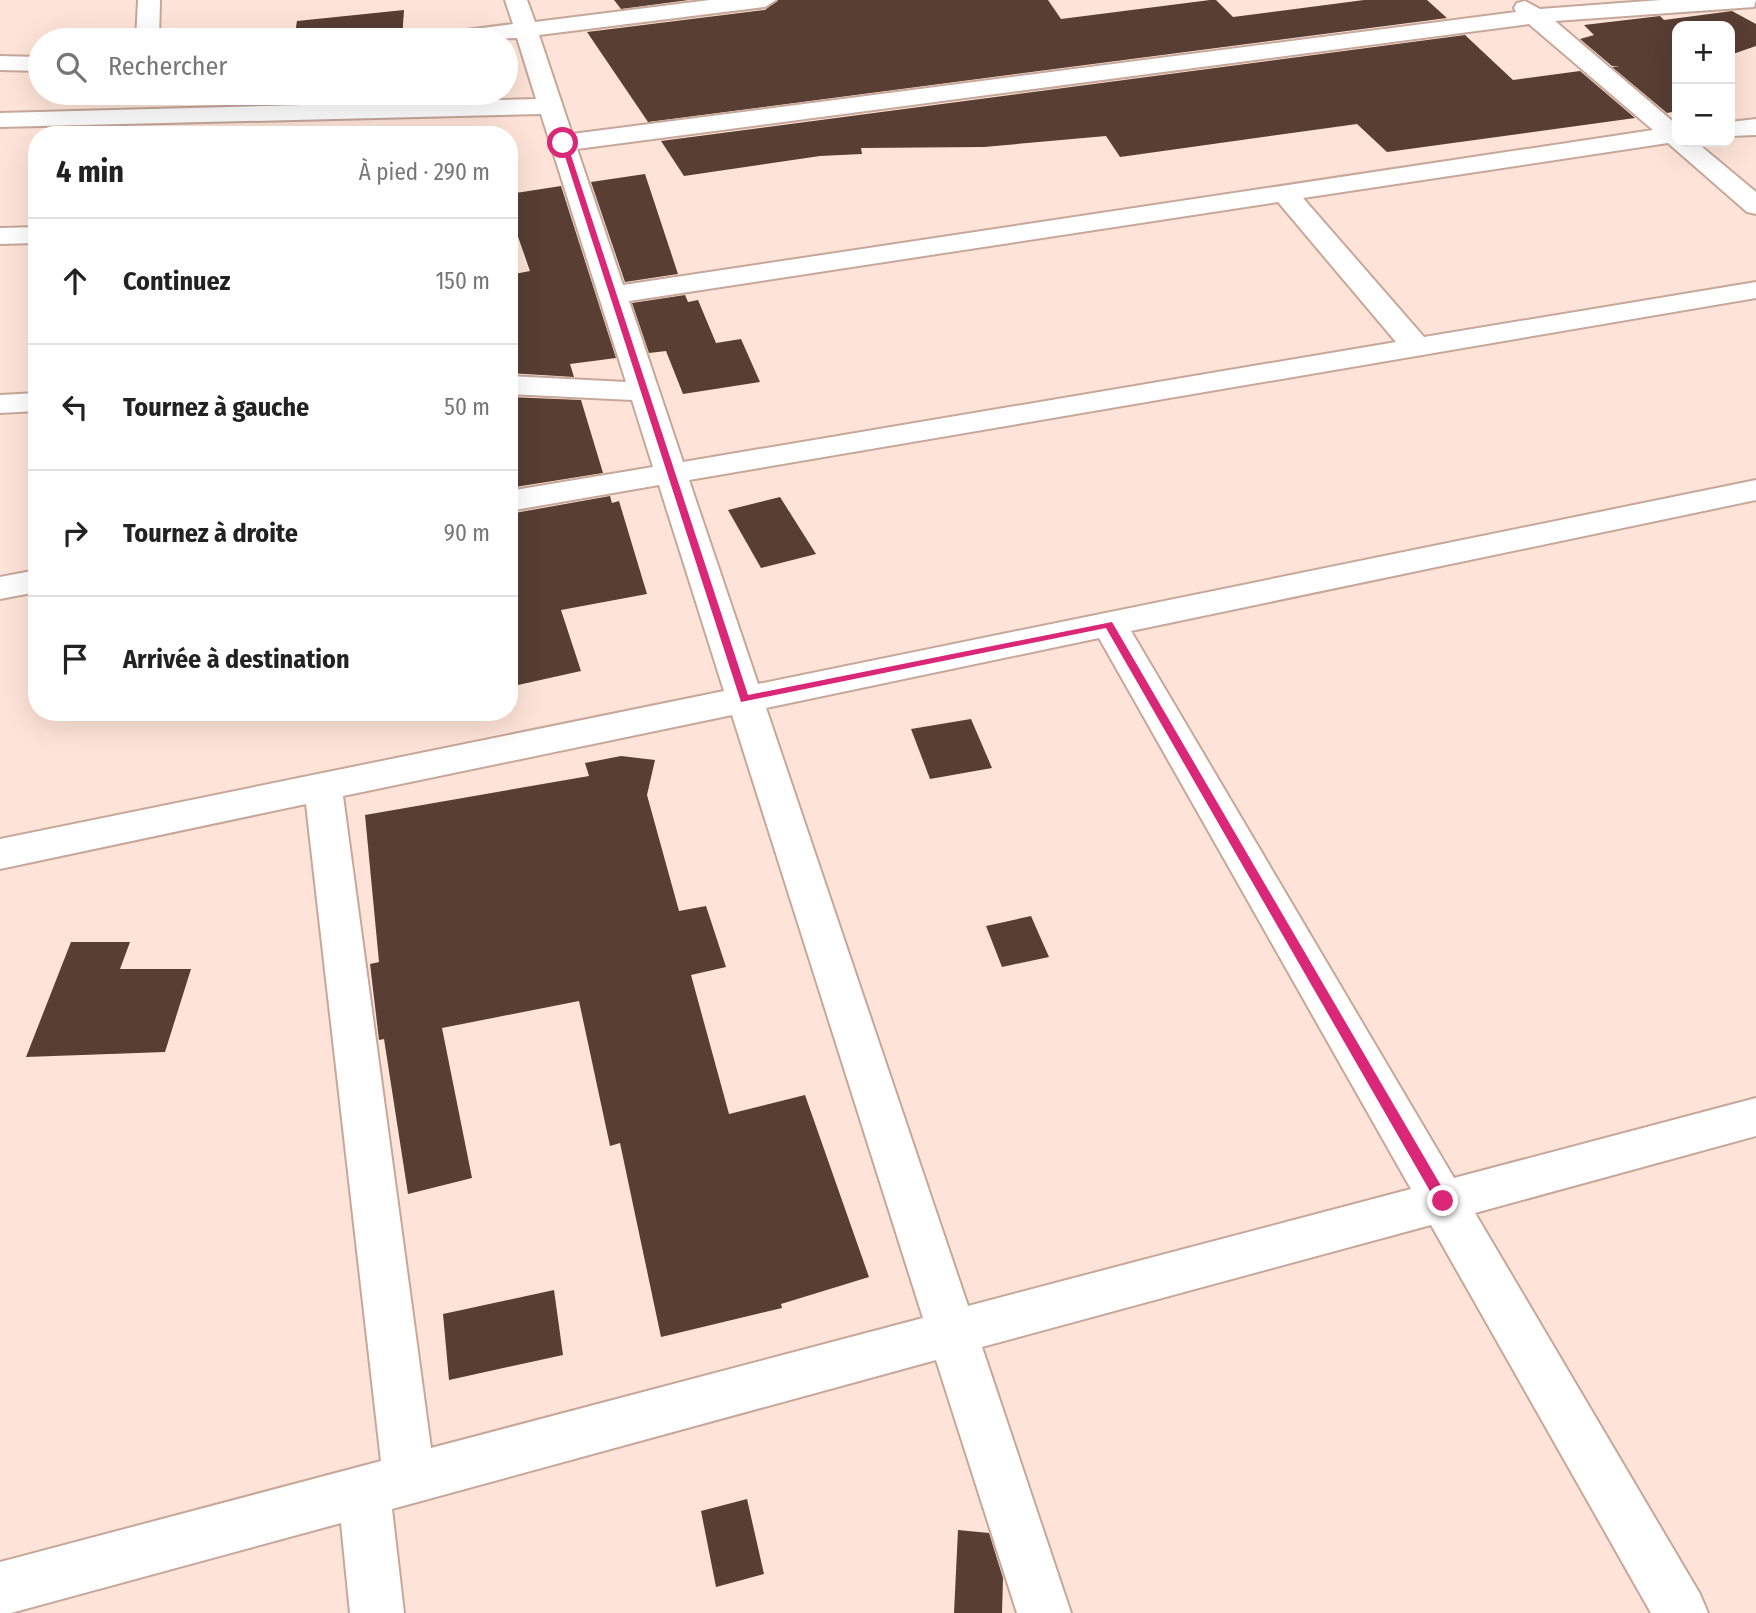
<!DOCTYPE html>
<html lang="fr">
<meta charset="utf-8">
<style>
body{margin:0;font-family:"Fira Sans Condensed",sans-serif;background:#f6f6f6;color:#222}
.controls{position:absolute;right:21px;top:21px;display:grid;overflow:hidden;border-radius:14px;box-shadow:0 7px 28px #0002}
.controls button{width:63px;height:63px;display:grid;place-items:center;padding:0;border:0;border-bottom:2px solid #e0e0e0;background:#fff;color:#222;font:35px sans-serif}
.stop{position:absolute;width:21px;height:21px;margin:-16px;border:5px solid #db2777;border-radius:50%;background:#fff}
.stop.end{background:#db2777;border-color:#fff;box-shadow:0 2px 7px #0008}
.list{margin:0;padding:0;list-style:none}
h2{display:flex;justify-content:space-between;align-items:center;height:91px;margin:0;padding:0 28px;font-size:30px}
h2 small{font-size:23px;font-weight:400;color:#767676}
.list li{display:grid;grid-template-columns:46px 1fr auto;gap:21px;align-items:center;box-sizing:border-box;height:126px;padding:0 28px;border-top:2px solid #e0e0e0}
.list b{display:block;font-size:26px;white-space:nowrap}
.list em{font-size:23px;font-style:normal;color:#767676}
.icon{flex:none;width:38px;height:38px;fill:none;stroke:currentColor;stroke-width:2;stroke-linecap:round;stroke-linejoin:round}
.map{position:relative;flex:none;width:1756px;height:1613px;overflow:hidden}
.search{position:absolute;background:#fff;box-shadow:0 7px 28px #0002;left:28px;top:28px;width:490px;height:77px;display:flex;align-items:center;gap:18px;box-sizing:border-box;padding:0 24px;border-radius:38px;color:#767676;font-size:26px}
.panel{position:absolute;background:#fff;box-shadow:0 7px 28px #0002;left:28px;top:126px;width:490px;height:595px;border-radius:28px}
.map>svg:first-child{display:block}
</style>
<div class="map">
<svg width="1756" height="1613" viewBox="0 0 1756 1613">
<rect width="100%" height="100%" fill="#fee4d8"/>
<g fill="#583e33">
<polygon points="614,0 689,0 621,9"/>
<polygon points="778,0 1048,0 1061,19 1210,0 1216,0 1233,17 1364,0 1427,0 1447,18 648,122 587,32 765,10"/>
<polygon points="404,10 402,40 294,40 297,21"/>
<polygon points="1732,11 1756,24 1756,46 1730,55 1730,26 1677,26 1677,111 1667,113 1612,67 1620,66 1612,66 1580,39 1594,35 1584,25 1660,16 1664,20"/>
<polygon points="1465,35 1513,80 1580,71 1635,118 1387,152 1357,124 1120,157 1106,136 984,147 861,148 862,154 820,156 684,176 661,141"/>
<polygon points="285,93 397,93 397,97 295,103 295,99 283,99"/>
<polygon points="645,174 678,274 625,282 591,182"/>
<polygon points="561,186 616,358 570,364 574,377 509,373 509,275 530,271 509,211 509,194"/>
<polygon points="685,295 688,302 698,300 716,343 741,339 760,382 683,394 666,351 649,353 632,303"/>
<polygon points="509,397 581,400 603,473 509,488"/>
<polygon points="610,496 612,503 619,501 647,594 561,610 581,671 509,687 509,514"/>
<polygon points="780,497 816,554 761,568 728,510"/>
<polygon points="971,719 992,768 930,779 911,729"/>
<polygon points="621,756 655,760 647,795 679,911 706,906 726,967 691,975 729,1114 805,1095 869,1277 781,1304 782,1308 661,1337 620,1143 610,1146 579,1001 442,1028 472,1178 408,1194 384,1039 379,1040 370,964 379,962 365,815 589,776 585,763"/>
<polygon points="1031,916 1049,957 1002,967 986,926"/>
<polygon points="71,942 130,942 120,969 191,969 165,1052 26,1057"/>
<polygon points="554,1290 563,1355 449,1380 443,1314"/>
<polygon points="747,1499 764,1574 716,1587 701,1511"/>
<polygon points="958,1530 989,1533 1003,1578 1002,1613 954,1613"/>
</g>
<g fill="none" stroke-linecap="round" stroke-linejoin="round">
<defs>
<g id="minor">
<polygon points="138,0 160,0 159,40 136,40"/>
<path d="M505 0H527L535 22 710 0H776L765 7 539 35 572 134 1516 12 1514 8 1517 3 1525 1 1540 9 1661 0H1756L1754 7 1555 21 1677 125V142H1696L1756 192V214L1747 212 1668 143 1303 198 1424 337 1756 282V298L689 480 758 684 1756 480V500L1131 631 1454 1178 1756 1098V1136L1475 1213 1700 1594 1708 1613H1651L1431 1225 982 1347 1071 1613H1017L936 1360 392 1509 404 1613H350L341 1523 11 1613H0V1562L381 1461 306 804 0 869V839L724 691 659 485 509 511V491L653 467 632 400 509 394V376L626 382 541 114 0 127V113L536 99 517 38 431 40 435 35 443 33 513 24ZM1529 24 1653 130 623 285 577 149ZM1278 202 1396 342 683 462 629 301ZM1099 638 1411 1189 968 1306 766 708ZM732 715 923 1318 431 1448 343 796Z"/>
<polygon points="0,56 40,57 40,71 0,70"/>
<polygon points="1756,119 1756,135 1730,136 1730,122"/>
<polygon points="37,227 37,243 0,244 0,228"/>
<polygon points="37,393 37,411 0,413 0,395"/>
<polygon points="37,570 37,592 0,599 0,577"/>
</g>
</defs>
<use href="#minor" stroke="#c6a79a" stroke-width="4"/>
<use href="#minor" fill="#fff" fill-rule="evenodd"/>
</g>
<polygon fill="#db2777" points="560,141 567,143 748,695 1112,622 1447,1196 1447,1205 1438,1205 1106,628 741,702"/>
</svg>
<div class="controls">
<button>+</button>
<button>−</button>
</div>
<div class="stop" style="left:563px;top:143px"></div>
<div class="stop end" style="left:1443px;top:1201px"></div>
<div class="search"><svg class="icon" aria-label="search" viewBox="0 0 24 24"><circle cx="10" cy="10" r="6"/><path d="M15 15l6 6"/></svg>Rechercher</div>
<section class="panel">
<h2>4 min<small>À pied · 290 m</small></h2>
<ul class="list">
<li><svg class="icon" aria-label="ahead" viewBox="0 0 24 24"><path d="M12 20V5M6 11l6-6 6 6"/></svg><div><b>Continuez</b></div><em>150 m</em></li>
<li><svg class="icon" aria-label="left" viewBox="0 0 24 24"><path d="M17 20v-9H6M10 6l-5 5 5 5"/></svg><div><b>Tournez à gauche</b></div><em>50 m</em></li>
<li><svg class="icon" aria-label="right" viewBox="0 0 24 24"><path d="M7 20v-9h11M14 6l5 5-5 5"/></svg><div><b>Tournez à droite</b></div><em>90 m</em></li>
<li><svg class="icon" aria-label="arrive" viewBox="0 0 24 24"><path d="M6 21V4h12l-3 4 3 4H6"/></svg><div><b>Arrivée à destination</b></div></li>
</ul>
</section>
</div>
